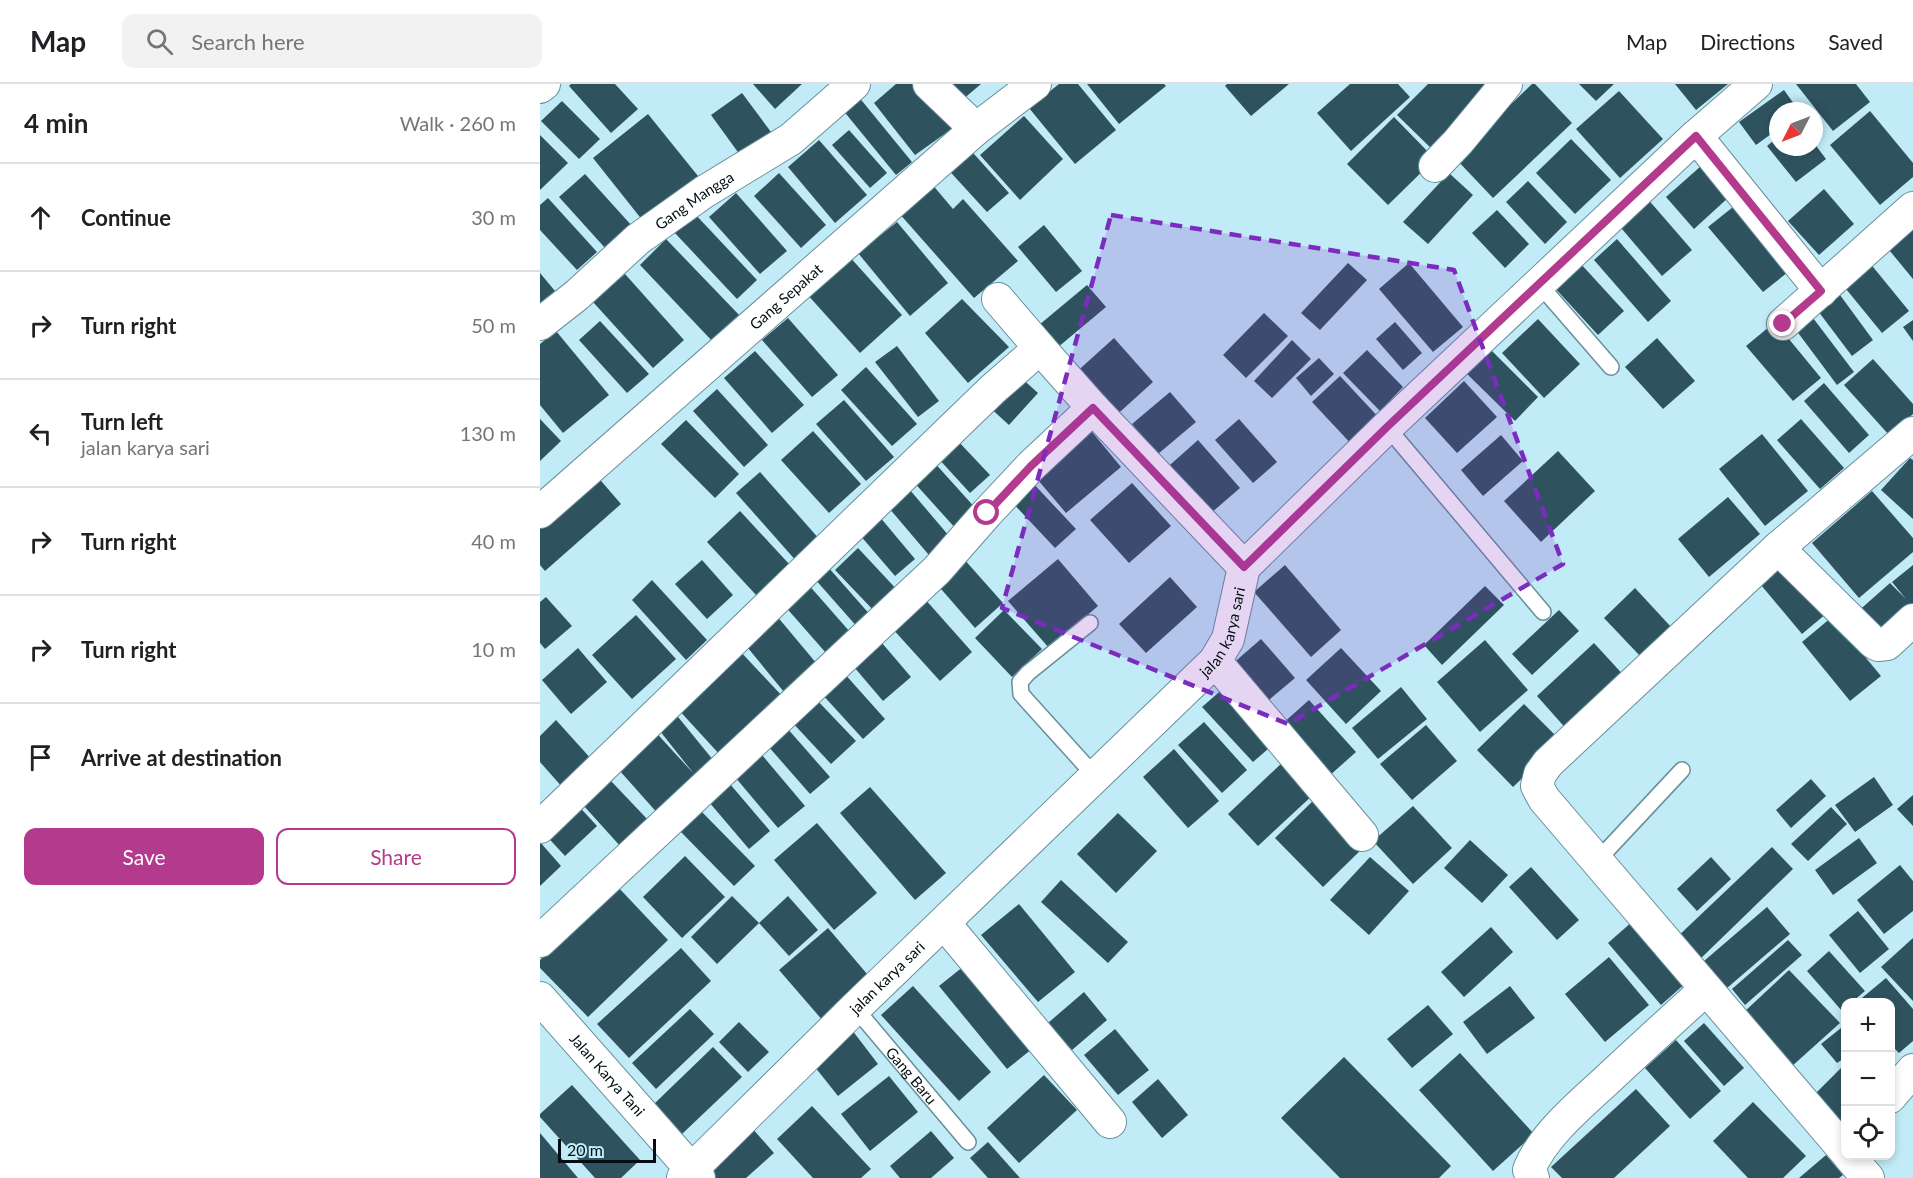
<!DOCTYPE html>
<meta charset="utf-8">
<style>
body{margin:0;font-family:Lato,sans-serif;background:#f2f2f2;color:#202124}
.controls{position:absolute;right:18px;bottom:18px;display:grid;overflow:hidden;border-radius:12px;box-shadow:0 3px 9px #0003}
.controls button{width:54px;height:54px;display:grid;place-items:center;padding:0;border:0;border-bottom:2px solid #e0e0e0;background:#fff;color:#202124;font:30px sans-serif}
.compass{position:absolute;left:1229px;top:18px;width:54px;height:54px;border-radius:50%;background:#fff;box-shadow:0 3px 9px #0003;rotate:228deg}
.scale{position:absolute;left:18px;bottom:15px;width:98px;box-sizing:border-box;padding-left:6px;border:3px solid #020e12;border-top:0;font-size:16px;line-height:21px;white-space:nowrap;color:#020e12;-webkit-text-stroke:4px #c2ebf8;paint-order:stroke}
.stop{position:absolute;width:18px;height:18px;margin:-14px;border:4px solid #b43a8d;border-radius:50%;background:#fff}
.stop.end{background:#b43a8d;border-color:#fff;box-shadow:0 2px 6px #0008}
.list{margin:0;padding:0;list-style:none}
h2{display:flex;justify-content:space-between;align-items:center;height:78px;margin:0;padding:0 24px;font-size:26px}
h2 small{font-size:20px;font-weight:400;color:#757577}
.list li{display:grid;grid-template-columns:39px 1fr auto;gap:18px;align-items:center;box-sizing:border-box;height:108px;padding:0 24px;border-top:2px solid #e0e0e0}
.list b{display:block;font-size:22px;white-space:nowrap}
.list p{margin:0;font-size:20px;white-space:nowrap;color:#757577}
.list em{font-size:20px;font-style:normal;color:#757577}
.actions{display:flex;gap:12px;padding:18px 24px}
.actions a{flex:1;padding:14px 0;border:2px solid #b43a8d;border-radius:12px;text-align:center;font-size:21px;color:#b43a8d}
.actions .main{background:#b43a8d;color:#fff}
.icon{flex:none;width:33px;height:33px;fill:none;stroke:currentColor;stroke-width:2;stroke-linecap:round;stroke-linejoin:round}
.map{position:relative;flex:none;width:1373px;height:1094px;overflow:hidden}
header{display:flex;align-items:center;gap:36px;box-sizing:border-box;height:84px;padding:0 30px;background:#fff;border-bottom:2px solid #e0e0e0}
header strong{font-size:28px}
nav{display:flex;gap:33px;margin-inline-start:auto;font-size:21px}
.search{width:420px;height:54px;background:#f2f2f2;display:flex;align-items:center;gap:15px;box-sizing:border-box;padding:0 21px;border-radius:12px;color:#757577;font-size:22px}
main{display:flex}
aside{flex:1;background:#fff}
.map>svg:first-child{display:block}
</style>
<header>
<strong>Map</strong>
<div class="search"><svg class="icon" aria-label="search" viewBox="0 0 24 24"><circle cx="10" cy="10" r="6"/><path d="M15 15l6 6"/></svg>Search here</div>
<nav><a>Map</a><a>Directions</a><a>Saved</a></nav>
</header>
<main>
<aside>
<h2>4 min<small>Walk · 260 m</small></h2>
<ul class="list">
<li><svg class="icon" aria-label="ahead" viewBox="0 0 24 24"><path d="M12 20V5M6 11l6-6 6 6"/></svg><div><b>Continue</b></div><em>30 m</em></li>
<li><svg class="icon" aria-label="right" viewBox="0 0 24 24"><path d="M7 20v-9h11M14 6l5 5-5 5"/></svg><div><b>Turn right</b></div><em>50 m</em></li>
<li><svg class="icon" aria-label="left" viewBox="0 0 24 24"><path d="M17 20v-9H6M10 6l-5 5 5 5"/></svg><div><b>Turn left</b><p>jalan karya sari</p></div><em>130 m</em></li>
<li><svg class="icon" aria-label="right" viewBox="0 0 24 24"><path d="M7 20v-9h11M14 6l5 5-5 5"/></svg><div><b>Turn right</b></div><em>40 m</em></li>
<li><svg class="icon" aria-label="right" viewBox="0 0 24 24"><path d="M7 20v-9h11M14 6l5 5-5 5"/></svg><div><b>Turn right</b></div><em>10 m</em></li>
<li><svg class="icon" aria-label="arrive" viewBox="0 0 24 24"><path d="M6 21V4h12l-3 4 3 4H6"/></svg><div><b>Arrive at destination</b></div></li>
</ul>
<div class="actions"><a class="main">Save</a><a>Share</a></div>
</aside>
<div class="map">
<svg width="1373" height="1094" viewBox="0 0 1373 1094">
<rect width="100%" height="100%" fill="#c2ebf8"/>
<g fill="#2e535e">
<polygon points="31,0 75,0 98,25 71,49 29,2"/>
<polygon points="213,0 262,0 235,25"/>
<polygon points="356,0 376,0 413,44 375,71 334,19"/>
<polygon points="396,0 441,0 415,22"/>
<polygon points="519,0 538,0 576,46 535,80 489,24"/>
<polygon points="547,0 624,0 626,2 579,40"/>
<polygon points="687,0 749,0 711,32 685,2"/>
<polygon points="810,0 858,0 870,13 811,67 777,29"/>
<polygon points="888,0 957,0 895,68 857,31"/>
<polygon points="992,0 995,0 1032,39 953,114 915,74"/>
<polygon points="1039,0 1074,0 1056,17"/>
<polygon points="1135,0 1188,0 1156,26"/>
<polygon points="1256,0 1316,0 1330,18 1293,47"/>
<polygon points="1244,6 1259,27 1238,27 1238,45 1216,61 1199,38"/>
<polygon points="1079,7 1123,55 1080,94 1036,45"/>
<polygon points="202,9 231,48 200,71 171,31"/>
<polygon points="318,12 372,78 356,91 302,25"/>
<polygon points="22,17 60,55 39,75 1,37"/>
<polygon points="1330,27 1373,79 1373,93 1340,121 1290,61"/>
<polygon points="108,30 162,97 107,142 53,74"/>
<polygon points="484,32 523,75 480,116 440,71"/>
<polygon points="854,33 895,75 848,121 807,80"/>
<polygon points="309,46 347,89 330,104 292,61"/>
<polygon points="0,51 28,79 0,106"/>
<polygon points="1238,53 1238,63 1274,63 1274,59 1286,75 1256,98 1227,62"/>
<polygon points="1031,55 1071,96 1035,130 996,89"/>
<polygon points="279,56 327,111 295,139 248,83"/>
<polygon points="426,61 469,109 447,128 403,80"/>
<polygon points="1161,82 1189,113 1154,145 1126,113"/>
<polygon points="239,89 286,141 261,164 214,112"/>
<polygon points="909,89 933,111 888,160 863,138"/>
<polygon points="45,90 92,142 66,165 19,113"/>
<polygon points="988,97 1027,138 1005,160 966,118"/>
<polygon points="391,99 413,125 423,115 478,177 434,214 358,128"/>
<polygon points="1284,105 1314,140 1279,171 1248,137"/>
<polygon points="196,109 247,167 220,190 169,133"/>
<polygon points="1106,113 1152,166 1122,192 1076,138"/>
<polygon points="8,114 57,168 37,186 0,146 0,121"/>
<polygon points="1193,123 1248,188 1223,208 1168,143"/>
<polygon points="957,126 989,160 965,184 932,149"/>
<polygon points="154,129 217,196 197,215 134,148"/>
<polygon points="357,138 408,199 370,232 318,169"/>
<polygon points="1373,138 1373,195 1345,161"/>
<polygon points="504,141 542,187 516,208 478,163"/>
<polygon points="126,155 202,234 175,260 100,181"/>
<polygon points="1077,155 1131,217 1108,238 1054,176"/>
<polygon points="308,171 362,231 320,269 266,209"/>
<polygon points="1329,178 1369,227 1342,249 1302,200"/>
<polygon points="808,179 827,196 780,246 761,229"/>
<polygon points="869,179 923,243 893,268 839,205"/>
<polygon points="1040,179 1084,227 1058,251 1014,203"/>
<polygon points="0,189 15,207 0,219"/>
<polygon points="85,190 144,256 113,284 53,218"/>
<polygon points="547,201 566,223 517,264 499,241"/>
<polygon points="1300,211 1333,256 1312,272 1278,227"/>
<polygon points="422,215 469,263 428,299 385,249"/>
<polygon points="724,229 748,252 706,294 683,271"/>
<polygon points="1270,230 1314,288 1297,301 1253,242"/>
<polygon points="248,234 298,291 272,313 222,256"/>
<polygon points="998,235 1040,280 1004,314 962,269"/>
<polygon points="1373,236 1373,257 1363,243"/>
<polygon points="60,237 109,290 87,309 39,256"/>
<polygon points="855,238 882,269 863,286 836,255"/>
<polygon points="1235,238 1281,294 1253,317 1206,262"/>
<polygon points="16,247 69,311 23,349 0,321 0,260"/>
<polygon points="574,254 613,298 571,336 532,292"/>
<polygon points="1117,254 1155,297 1123,325 1085,283"/>
<polygon points="752,256 771,275 732,314 714,297"/>
<polygon points="357,262 399,317 378,333 335,278"/>
<polygon points="947,262 998,313 975,337 923,286"/>
<polygon points="827,266 863,303 840,327 803,289"/>
<polygon points="215,267 264,321 232,349 184,294"/>
<polygon points="779,274 794,290 771,312 756,294"/>
<polygon points="1333,275 1373,320 1373,330 1349,351 1304,301"/>
<polygon points="326,283 377,340 352,362 301,306"/>
<polygon points="477,290 498,309 469,341 447,321"/>
<polygon points="800,292 843,338 815,364 772,318"/>
<polygon points="924,297 957,333 917,369 885,334"/>
<polygon points="1284,299 1329,351 1309,369 1264,317"/>
<polygon points="177,305 228,361 204,383 153,327"/>
<polygon points="630,308 656,338 618,370 592,340"/>
<polygon points="304,316 354,373 326,397 276,340"/>
<polygon points="0,335 21,357 0,377"/>
<polygon points="699,335 737,378 713,399 675,356"/>
<polygon points="1261,335 1304,384 1280,405 1237,356"/>
<polygon points="146,336 199,390 175,414 121,360"/>
<polygon points="548,343 581,383 526,429 492,389"/>
<polygon points="273,347 321,400 289,429 241,376"/>
<polygon points="1222,350 1268,407 1225,442 1179,385"/>
<polygon points="961,351 983,377 943,412 921,386"/>
<polygon points="417,356 450,391 430,409 397,373"/>
<polygon points="658,356 700,404 663,436 621,389"/>
<polygon points="1018,367 1055,407 1001,458 964,417"/>
<polygon points="1370,374 1373,376 1373,435 1341,406"/>
<polygon points="392,376 438,427 417,446 371,395"/>
<polygon points="220,388 281,457 258,479 196,409"/>
<polygon points="56,391 81,420 5,487 0,481 0,440"/>
<polygon points="490,396 536,445 515,464 469,415"/>
<polygon points="364,399 415,459 394,477 343,417"/>
<polygon points="592,399 631,442 589,479 550,436"/>
<polygon points="1332,407 1373,454 1373,468 1319,514 1272,459"/>
<polygon points="1188,413 1220,450 1169,493 1138,455"/>
<polygon points="334,426 375,475 355,492 313,443"/>
<polygon points="200,427 250,481 217,512 167,458"/>
<polygon points="318,464 360,509 337,530 295,486"/>
<polygon points="423,474 463,519 435,544 395,498"/>
<polygon points="518,475 558,522 509,564 468,517"/>
<polygon points="162,476 193,511 167,535 135,500"/>
<polygon points="1246,480 1287,529 1262,550 1221,501"/>
<polygon points="745,481 801,546 771,573 714,508"/>
<polygon points="1373,481 1373,527 1340,557 1315,530 1350,499 1366,515 1352,498"/>
<polygon points="288,483 332,533 319,545 274,494"/>
<polygon points="630,493 657,523 606,569 579,540"/>
<polygon points="112,496 167,556 146,576 92,516"/>
<polygon points="267,499 310,548 286,569 243,520"/>
<polygon points="945,502 964,521 902,581 884,561"/>
<polygon points="1095,504 1132,544 1101,573 1064,534"/>
<polygon points="6,513 32,542 5,565 0,559 0,518"/>
<polygon points="384,514 432,568 400,597 351,543"/>
<polygon points="464,526 502,565 472,593 435,554"/>
<polygon points="1019,526 1039,547 992,591 972,570"/>
<polygon points="96,531 136,575 92,615 52,571"/>
<polygon points="236,531 282,586 249,614 203,558"/>
<polygon points="1292,533 1341,592 1310,617 1262,558"/>
<polygon points="721,555 755,594 723,621 690,582"/>
<polygon points="945,556 988,606 940,648 897,598"/>
<polygon points="342,559 371,593 343,617 314,583"/>
<polygon points="1054,559 1087,595 1029,648 997,612"/>
<polygon points="38,564 67,598 31,630 2,596"/>
<polygon points="801,564 841,607 806,640 766,596"/>
<polygon points="199,566 244,614 181,672 137,624"/>
<polygon points="303,588 345,635 323,655 281,609"/>
<polygon points="686,602 736,658 713,678 662,623"/>
<polygon points="861,603 887,635 838,675 812,644"/>
<polygon points="274,613 316,657 291,680 250,636"/>
<polygon points="769,616 816,668 788,693 741,641"/>
<polygon points="984,620 1021,657 973,703 937,666"/>
<polygon points="134,628 178,682 120,732 71,677 110,642 154,690 116,642"/>
<polygon points="16,636 53,677 23,704 0,678 0,652"/>
<polygon points="664,638 707,686 682,709 638,661"/>
<polygon points="886,641 917,677 872,716 840,680"/>
<polygon points="247,644 290,693 270,710 228,662"/>
<polygon points="634,665 679,717 648,744 603,693"/>
<polygon points="222,671 265,722 238,744 195,693"/>
<polygon points="745,676 775,709 718,762 688,730"/>
<polygon points="1334,693 1353,721 1315,748 1295,721"/>
<polygon points="1271,695 1286,712 1251,744 1236,726"/>
<polygon points="71,697 109,737 81,763 44,722"/>
<polygon points="190,700 230,747 209,765 169,718"/>
<polygon points="330,703 406,789 375,816 300,729"/>
<polygon points="1373,711 1373,742 1357,725"/>
<polygon points="778,712 826,761 783,803 735,754"/>
<polygon points="34,717 57,742 25,772 2,747"/>
<polygon points="873,722 912,764 873,800 833,757"/>
<polygon points="1291,723 1307,740 1268,777 1251,760"/>
<polygon points="161,727 215,782 194,802 140,747"/>
<polygon points="578,729 617,767 576,809 537,770"/>
<polygon points="277,739 337,809 294,846 234,776"/>
<polygon points="1319,754 1337,779 1293,811 1275,786"/>
<polygon points="930,756 968,791 942,819 904,784"/>
<polygon points="0,758 21,782 0,802"/>
<polygon points="1232,763 1253,785 1156,879 1134,856"/>
<polygon points="145,772 185,813 142,854 103,813"/>
<polygon points="830,773 869,807 829,851 790,816"/>
<polygon points="1171,773 1191,795 1157,827 1137,805"/>
<polygon points="1360,781 1373,797 1373,827 1344,850 1317,816"/>
<polygon points="991,783 1039,836 1017,856 969,803"/>
<polygon points="521,796 588,858 568,879 501,818"/>
<polygon points="77,802 128,856 48,933 0,884 0,876"/>
<polygon points="192,812 219,839 177,880 151,853"/>
<polygon points="248,812 278,846 249,872 219,839"/>
<polygon points="479,820 535,888 498,918 441,851"/>
<polygon points="1227,823 1250,850 1187,904 1164,877"/>
<polygon points="1318,827 1349,865 1320,889 1289,851"/>
<polygon points="1093,837 1147,898 1121,921 1068,859"/>
<polygon points="951,843 973,868 924,913 901,888"/>
<polygon points="288,844 333,897 284,938 239,886"/>
<polygon points="1373,854 1373,917 1341,883"/>
<polygon points="1248,856 1262,871 1205,921 1192,905"/>
<polygon points="141,864 171,897 89,974 57,940"/>
<polygon points="1289,867 1325,907 1312,918 1306,918 1306,924 1302,927 1267,887"/>
<polygon points="1069,873 1109,921 1065,958 1025,910"/>
<polygon points="429,878 497,961 467,985 399,902"/>
<polygon points="1249,886 1300,939 1251,983 1203,929"/>
<polygon points="1346,894 1373,925 1373,957 1359,969 1350,960 1350,918 1317,918"/>
<polygon points="373,902 451,988 419,1017 341,931"/>
<polygon points="970,902 995,934 947,970 923,938"/>
<polygon points="544,908 567,936 532,966 508,939"/>
<polygon points="888,921 913,950 872,984 847,955"/>
<polygon points="150,925 174,950 116,1005 92,979"/>
<polygon points="199,938 229,968 208,988 179,958"/>
<polygon points="1164,939 1204,984 1184,1002 1144,957"/>
<polygon points="1306,940 1306,973 1297,979 1281,960"/>
<polygon points="575,945 609,986 578,1011 544,971"/>
<polygon points="312,946 338,980 298,1012 271,978"/>
<polygon points="1136,956 1181,1007 1150,1035 1105,984"/>
<polygon points="173,963 202,993 142,1050 114,1020"/>
<polygon points="920,969 994,1050 953,1087 879,1006"/>
<polygon points="804,973 911,1082 899,1094 800,1094 741,1034"/>
<polygon points="1306,979 1306,1043 1274,1011"/>
<polygon points="504,991 537,1026 479,1079 447,1044"/>
<polygon points="349,992 378,1028 330,1067 301,1030"/>
<polygon points="618,995 648,1031 622,1054 592,1018"/>
<polygon points="32,1001 100,1076 81,1094 55,1094 0,1033 0,1030"/>
<polygon points="1096,1005 1130,1042 1074,1094 1022,1094 1011,1083"/>
<polygon points="1213,1018 1266,1072 1243,1094 1208,1094 1173,1057"/>
<polygon points="272,1022 331,1085 321,1094 273,1094 237,1055"/>
<polygon points="212,1044 234,1069 206,1094 173,1094 165,1085"/>
<polygon points="391,1047 414,1074 391,1094 360,1094 350,1082"/>
<polygon points="0,1049 38,1094 0,1094"/>
<polygon points="448,1058 480,1094 448,1094 430,1074"/>
<polygon points="1286,1071 1303,1091 1299,1094 1259,1094"/>
</g>
<g fill="none" stroke-linecap="round" stroke-linejoin="round">
<defs>
<g id="lane">
<polyline points="999,200 1071,283"/>
<polyline points="847,343 1003,528"/>
<polyline points="550,539 488,589 480,598 481,610 555,692"/>
<polyline points="1056,778 1142,686"/>
<path id="s1" d="M315 924 428 1058"/>
</g>
<g id="street">
<polyline points="389,0 436,45"/>
<polyline points="0,3 4,0"/>
<polyline points="1156,52 1281,207"/>
<polyline points="895,82 918,58 966,0"/>
<polyline points="458,215 500,264"/>
<path id="s2" d="M0 240 37 211 98 155 164 108 251 55 314 0"/>
<polyline points="1243,240 1373,124"/>
<path id="s3" d="M0 428 436 45 495 0"/>
<polyline points="1238,464 1373,349"/>
<polyline points="675,577 822,751"/>
<polyline points="0,743 453,305 500,264 553,324 704,483"/>
<polyline points="404,839 570,1038"/>
<polyline points="0,857 397,486 447,429 491,382 553,324"/>
<path id="s4" d="M0 914 159 1094"/>
<polyline points="1350,1013 1373,986"/>
<polyline points="1306,1068 1004,715 997,702 1000,690 1008,679 1238,464 1333,558 1338,561 1347,560 1373,536"/>
<polyline points="1309,1072 1328,1094"/>
<path id="s5" d="M143 1094 315 924 675 577 688 555 704 483 847 343 1156 52 1216 0"/>
<path d="M993 1094 989 1086C1002 1052 1041 1020 1067 996 1100 965 1133 935 1166 905"/>
</g>
</defs>
<use href="#lane" stroke="#698f9b" stroke-width="18"/>
<use href="#street" stroke="#698f9b" stroke-width="34"/>
<use href="#lane" stroke="#fff" stroke-width="15"/>
<use href="#street" stroke="#fff" stroke-width="32"/>
</g>
<g fill="none" stroke-linecap="round" stroke-linejoin="round">
<polyline stroke="#b43a8d" stroke-width="8" points="447,429 491,382 553,324 704,483 847,343 1156,52 1281,207 1243,240"/>
</g>
<path fill="#7b2cbf" fill-opacity="0.2" stroke="#7b2cbf" stroke-width="4.5" stroke-dasharray="12 8" stroke-linejoin="round" d="M571 131 914 186 1023 480 748 640 462 524Z"/>
<g text-anchor="middle" dominant-baseline="central" stroke-width="6" stroke-linejoin="round" paint-order="stroke">
<g font-size="15" fill="#020e12" stroke="#c2ebf8">
<text stroke="none"><textPath href="#s2" startOffset="198">Gang Mangga</textPath></text>
<text stroke="none"><textPath href="#s3" startOffset="327">Gang Sepakat</textPath></text>
<text stroke="none"><textPath href="#s5" startOffset="772">jalan karya sari</textPath></text>
<text stroke="none"><textPath href="#s5" startOffset="286">jalan karya sari</textPath></text>
<text stroke="none"><textPath href="#s4" startOffset="102">Jalan Karya Tani</textPath></text>
<text stroke="none"><textPath href="#s1" startOffset="88">Gang Baru</textPath></text>
</g>
</g>
</svg>
<div class="controls">
<button>+</button>
<button>−</button>
<button><svg class="icon" aria-label="locate" viewBox="0 0 24 24"><circle cx="12" cy="12" r="6"/><path d="M12 2v4M12 18v4M2 12h4M18 12h4"/></svg></button>
</div>
<svg class="compass" viewBox="-18 -18 36 36"><path d="M0-13l5 13h-10z" fill="#e53935"/><path d="M0 13l5-13h-10z" fill="#757577"/></svg>
<div class="scale">20 m</div>
<div class="stop" style="left:447px;top:429px"></div>
<div class="stop end" style="left:1243px;top:240px"></div>
</div>
</main>
